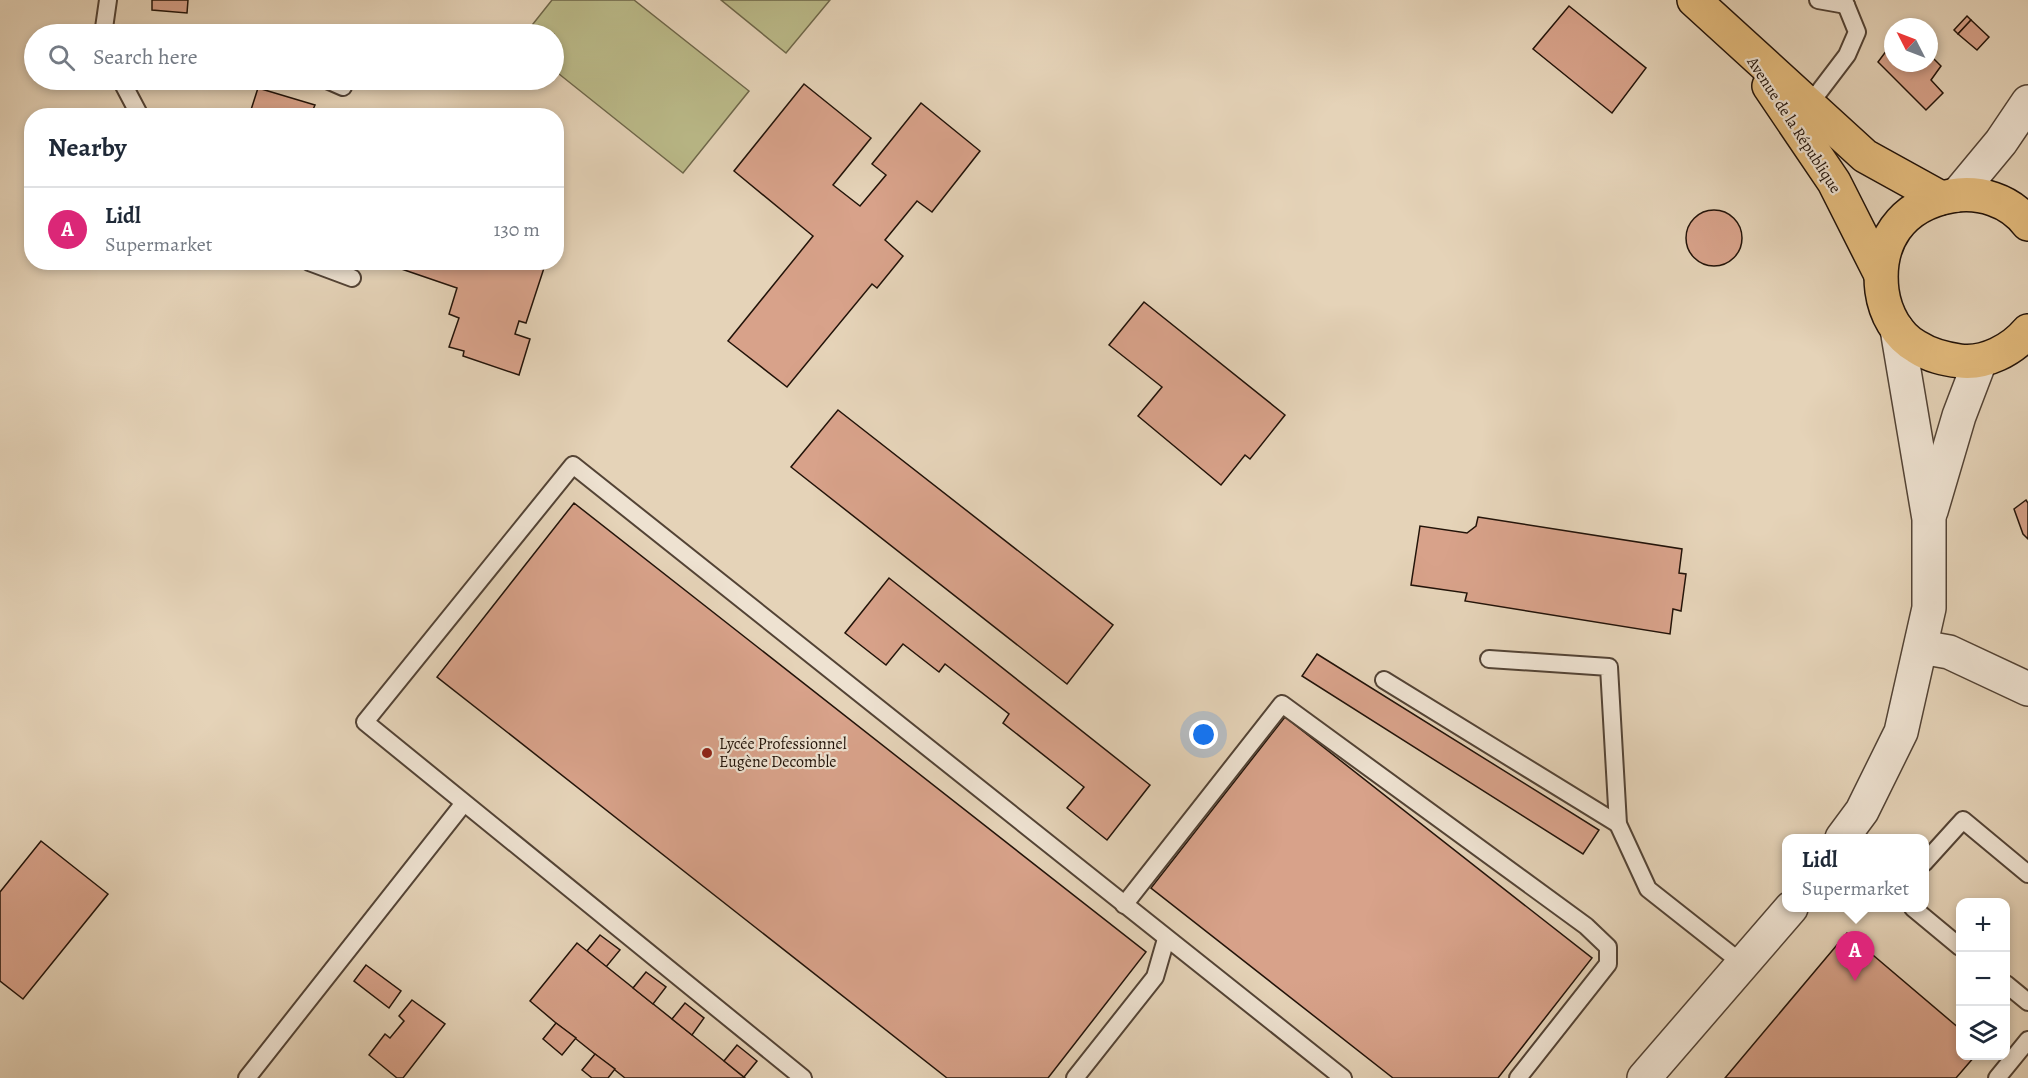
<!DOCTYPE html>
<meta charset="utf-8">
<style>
body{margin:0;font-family:Alegreya,serif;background:#f6f6f7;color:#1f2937}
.controls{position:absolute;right:18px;bottom:18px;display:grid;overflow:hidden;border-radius:12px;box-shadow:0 3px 9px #0003}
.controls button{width:54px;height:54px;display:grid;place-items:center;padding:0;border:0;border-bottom:2px solid #e0e1e3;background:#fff;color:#1f2937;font:30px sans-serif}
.compass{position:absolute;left:1884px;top:18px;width:54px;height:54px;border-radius:50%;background:#fff;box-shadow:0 3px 9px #0003;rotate:312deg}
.you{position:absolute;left:1204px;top:735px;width:21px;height:21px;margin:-15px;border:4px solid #fff;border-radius:50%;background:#1a73e8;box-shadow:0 0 0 9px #1a73e833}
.badge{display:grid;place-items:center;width:39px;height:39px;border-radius:50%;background:#db2777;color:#fff;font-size:20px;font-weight:700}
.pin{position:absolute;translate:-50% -50px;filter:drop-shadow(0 2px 3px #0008)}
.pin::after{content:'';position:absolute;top:32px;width:21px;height:18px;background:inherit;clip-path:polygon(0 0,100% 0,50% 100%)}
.popup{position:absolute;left:1782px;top:834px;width:147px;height:78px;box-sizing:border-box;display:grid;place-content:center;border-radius:12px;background:#fff;filter:drop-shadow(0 2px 4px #0005);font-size:20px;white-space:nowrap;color:#747a83}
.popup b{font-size:22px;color:#1f2937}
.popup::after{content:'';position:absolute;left:50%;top:100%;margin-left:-12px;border:12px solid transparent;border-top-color:#fff}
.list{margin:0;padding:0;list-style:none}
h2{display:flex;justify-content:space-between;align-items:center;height:78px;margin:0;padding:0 24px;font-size:26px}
h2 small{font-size:20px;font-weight:400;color:#747a83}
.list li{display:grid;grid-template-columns:39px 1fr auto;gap:18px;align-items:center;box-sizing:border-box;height:84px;padding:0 24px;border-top:2px solid #e0e1e3}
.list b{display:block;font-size:22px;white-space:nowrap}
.list p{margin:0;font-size:20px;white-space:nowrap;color:#747a83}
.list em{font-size:20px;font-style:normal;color:#747a83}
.icon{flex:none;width:33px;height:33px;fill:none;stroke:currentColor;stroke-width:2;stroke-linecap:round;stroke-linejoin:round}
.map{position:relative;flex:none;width:2028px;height:1078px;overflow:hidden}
.search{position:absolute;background:#fff;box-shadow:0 3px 9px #0003;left:24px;top:24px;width:540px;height:66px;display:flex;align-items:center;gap:15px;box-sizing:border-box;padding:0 21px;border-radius:33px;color:#747a83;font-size:22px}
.panel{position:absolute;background:#fff;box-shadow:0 3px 9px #0003;left:24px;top:108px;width:540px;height:162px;border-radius:24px}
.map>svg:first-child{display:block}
</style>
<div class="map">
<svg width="2028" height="1078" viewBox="0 0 2028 1078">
<rect width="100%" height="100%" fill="#e5d3b8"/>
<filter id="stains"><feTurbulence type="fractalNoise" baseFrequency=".00333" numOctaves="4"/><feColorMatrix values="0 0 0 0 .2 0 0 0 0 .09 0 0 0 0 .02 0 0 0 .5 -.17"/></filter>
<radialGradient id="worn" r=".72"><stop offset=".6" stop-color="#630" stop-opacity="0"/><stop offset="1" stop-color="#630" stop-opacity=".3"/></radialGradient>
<g fill="#bbbb8a" stroke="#6e674a" stroke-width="1.5">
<polygon points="552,0 634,0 749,91 683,173 554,70 554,34 525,34"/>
<polygon points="721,0 830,0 786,53"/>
</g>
<g fill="#d8a28a" stroke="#221309" stroke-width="1.5">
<polygon points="152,0 188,0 187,13 152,10"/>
<polygon points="1569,6 1646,68 1612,113 1533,49"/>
<polygon points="1967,16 1971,20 1958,34 1954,30"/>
<polygon points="1971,20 1989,37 1977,50 1958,34"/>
<polygon points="1893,42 1893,63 1929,63 1929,54 1941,66 1931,80 1943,93 1926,110 1878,62"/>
<polygon points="804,84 871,138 833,185 860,206 886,175 872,164 921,103 980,151 932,212 917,201 885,240 903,256 877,288 872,284 787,387 728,341 813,236 734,171"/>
<polygon points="258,88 315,105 312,112 323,116 249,116"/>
<circle cx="1714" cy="238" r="28"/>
<polygon points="381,262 492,262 491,264 504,268 505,262 536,262 545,265 526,323 519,321 515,334 530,339 519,375 463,356 464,351 449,347 459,318 449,314 457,288"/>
<polygon points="1144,302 1285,415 1250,459 1245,455 1221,485 1138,416 1162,387 1109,345"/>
<polygon points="838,410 1113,625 1067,684 791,467"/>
<polygon points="2026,500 2028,503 2028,539 2023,534 2014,509"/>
<polygon points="574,503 1146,952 1048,1078 947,1078 437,677"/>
<polygon points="1478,517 1682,549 1679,573 1686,574 1681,611 1673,609 1670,634 1465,601 1467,593 1411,585 1420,526 1467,533 1476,526"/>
<polygon points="889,578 1150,785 1107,840 1067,808 1084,787 1003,723 1009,714 945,664 939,672 903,644 886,665 845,633"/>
<polygon points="1317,654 1599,830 1583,854 1302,676"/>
<polygon points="1285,717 1592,958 1498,1078 1393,1078 1151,888"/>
<polygon points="41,841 108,894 23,999 0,981 0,892"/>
<polygon points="1847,933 1960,1029 1960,1056 1975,1056 1956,1078 1725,1078"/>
<polygon points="600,935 620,950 606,967 587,951"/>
<polygon points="577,943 692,1035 745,1078 625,1078 556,1023 530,1001"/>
<polygon points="366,965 401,991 389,1008 354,981"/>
<polygon points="646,972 666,987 653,1004 633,988"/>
<polygon points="412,1000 445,1024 403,1078 397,1078 369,1055 385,1034 390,1038 404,1021 399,1016"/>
<polygon points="685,1003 704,1018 692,1035 672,1019"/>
<polygon points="556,1023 576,1038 562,1055 543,1039"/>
<polygon points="737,1045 757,1061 744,1077 724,1061"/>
<polygon points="595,1054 615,1069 608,1078 592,1078 582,1070"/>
</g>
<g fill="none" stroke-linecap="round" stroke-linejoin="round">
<defs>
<g id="service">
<polyline points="1818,0 1846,5"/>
<polyline points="106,34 104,28 108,0"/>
<polyline points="121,80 140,116"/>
<polyline points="327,80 343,87"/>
<polyline points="1809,105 1847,55 1857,32 1846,5"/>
<polyline points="309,262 352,278"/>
<polyline points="1489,659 1609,667 1618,824 1648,889 1743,964"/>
<polyline points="1384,680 1618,824"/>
<polyline points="1924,863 1963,820 2028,874"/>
<polyline points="1124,905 1282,704 1586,926 1608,947 1608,964 1518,1078"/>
<polyline points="1913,908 1960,947"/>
<polyline points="2006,984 2028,1002"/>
<polyline points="247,1078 464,803"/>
<polyline points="803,1078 365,722 573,465 1343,1078"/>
<polyline points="1075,1078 1155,977 1166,939"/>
<polyline points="1997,1078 2028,1040"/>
</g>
<g id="tertiary">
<polyline points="1957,195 2001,142 2028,102"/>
<polyline points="1931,511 1959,416 1980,361"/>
<polyline points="1921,647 1949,652 2028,689"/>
<polyline points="1842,838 1862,811 1901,732 1929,608 1929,519 1897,329"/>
<polyline points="1644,1078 1791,908"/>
</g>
<g id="primary">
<polyline points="1694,0 1865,156 1941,198"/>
<polyline points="1769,86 1834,182 1880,273"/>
<path d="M2028 224C2010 200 1979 191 1951 196 1901 205 1876 242 1882 291 1885 313 1897 336 1917 347 1931 356 1944 359 1960 361 1985 364 2012 350 2028 331"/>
</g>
</defs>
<use href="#service" stroke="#534335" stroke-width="20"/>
<use href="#tertiary" stroke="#534335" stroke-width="36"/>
<use href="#primary" stroke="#221309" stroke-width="36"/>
<use href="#service" stroke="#eee2d1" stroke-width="16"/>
<use href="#tertiary" stroke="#eee2d1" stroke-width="33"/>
<use href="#primary" stroke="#e2ba7c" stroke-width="33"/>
</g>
<circle fill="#8f2418" stroke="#eee2d1" stroke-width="2" cx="707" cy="753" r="6"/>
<g text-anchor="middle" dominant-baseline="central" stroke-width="4.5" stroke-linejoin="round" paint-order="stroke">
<g font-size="16" fill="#221309" stroke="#eee2d1">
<text transform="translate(1794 125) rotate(57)">Avenue de la République</text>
</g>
<g font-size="16" fill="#221309" stroke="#eee2d1" text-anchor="start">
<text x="719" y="744">Lycée Professionnel<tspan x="719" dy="18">Eugène Decomble</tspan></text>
</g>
</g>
<rect width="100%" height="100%" filter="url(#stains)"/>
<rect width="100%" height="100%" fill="url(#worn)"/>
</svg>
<div class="controls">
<button>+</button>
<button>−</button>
<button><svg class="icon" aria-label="layers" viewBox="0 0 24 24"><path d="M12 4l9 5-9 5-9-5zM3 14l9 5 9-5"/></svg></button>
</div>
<svg class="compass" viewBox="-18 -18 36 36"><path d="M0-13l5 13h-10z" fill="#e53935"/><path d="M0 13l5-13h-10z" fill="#747a83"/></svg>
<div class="you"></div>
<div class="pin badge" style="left:1855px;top:981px">A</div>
<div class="popup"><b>Lidl</b>Supermarket</div>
<div class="search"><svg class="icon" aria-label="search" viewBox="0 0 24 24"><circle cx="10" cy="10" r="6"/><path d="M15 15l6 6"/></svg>Search here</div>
<section class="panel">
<h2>Nearby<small></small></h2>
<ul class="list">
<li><span class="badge">A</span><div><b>Lidl</b><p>Supermarket</p></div><em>130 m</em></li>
</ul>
</section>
</div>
